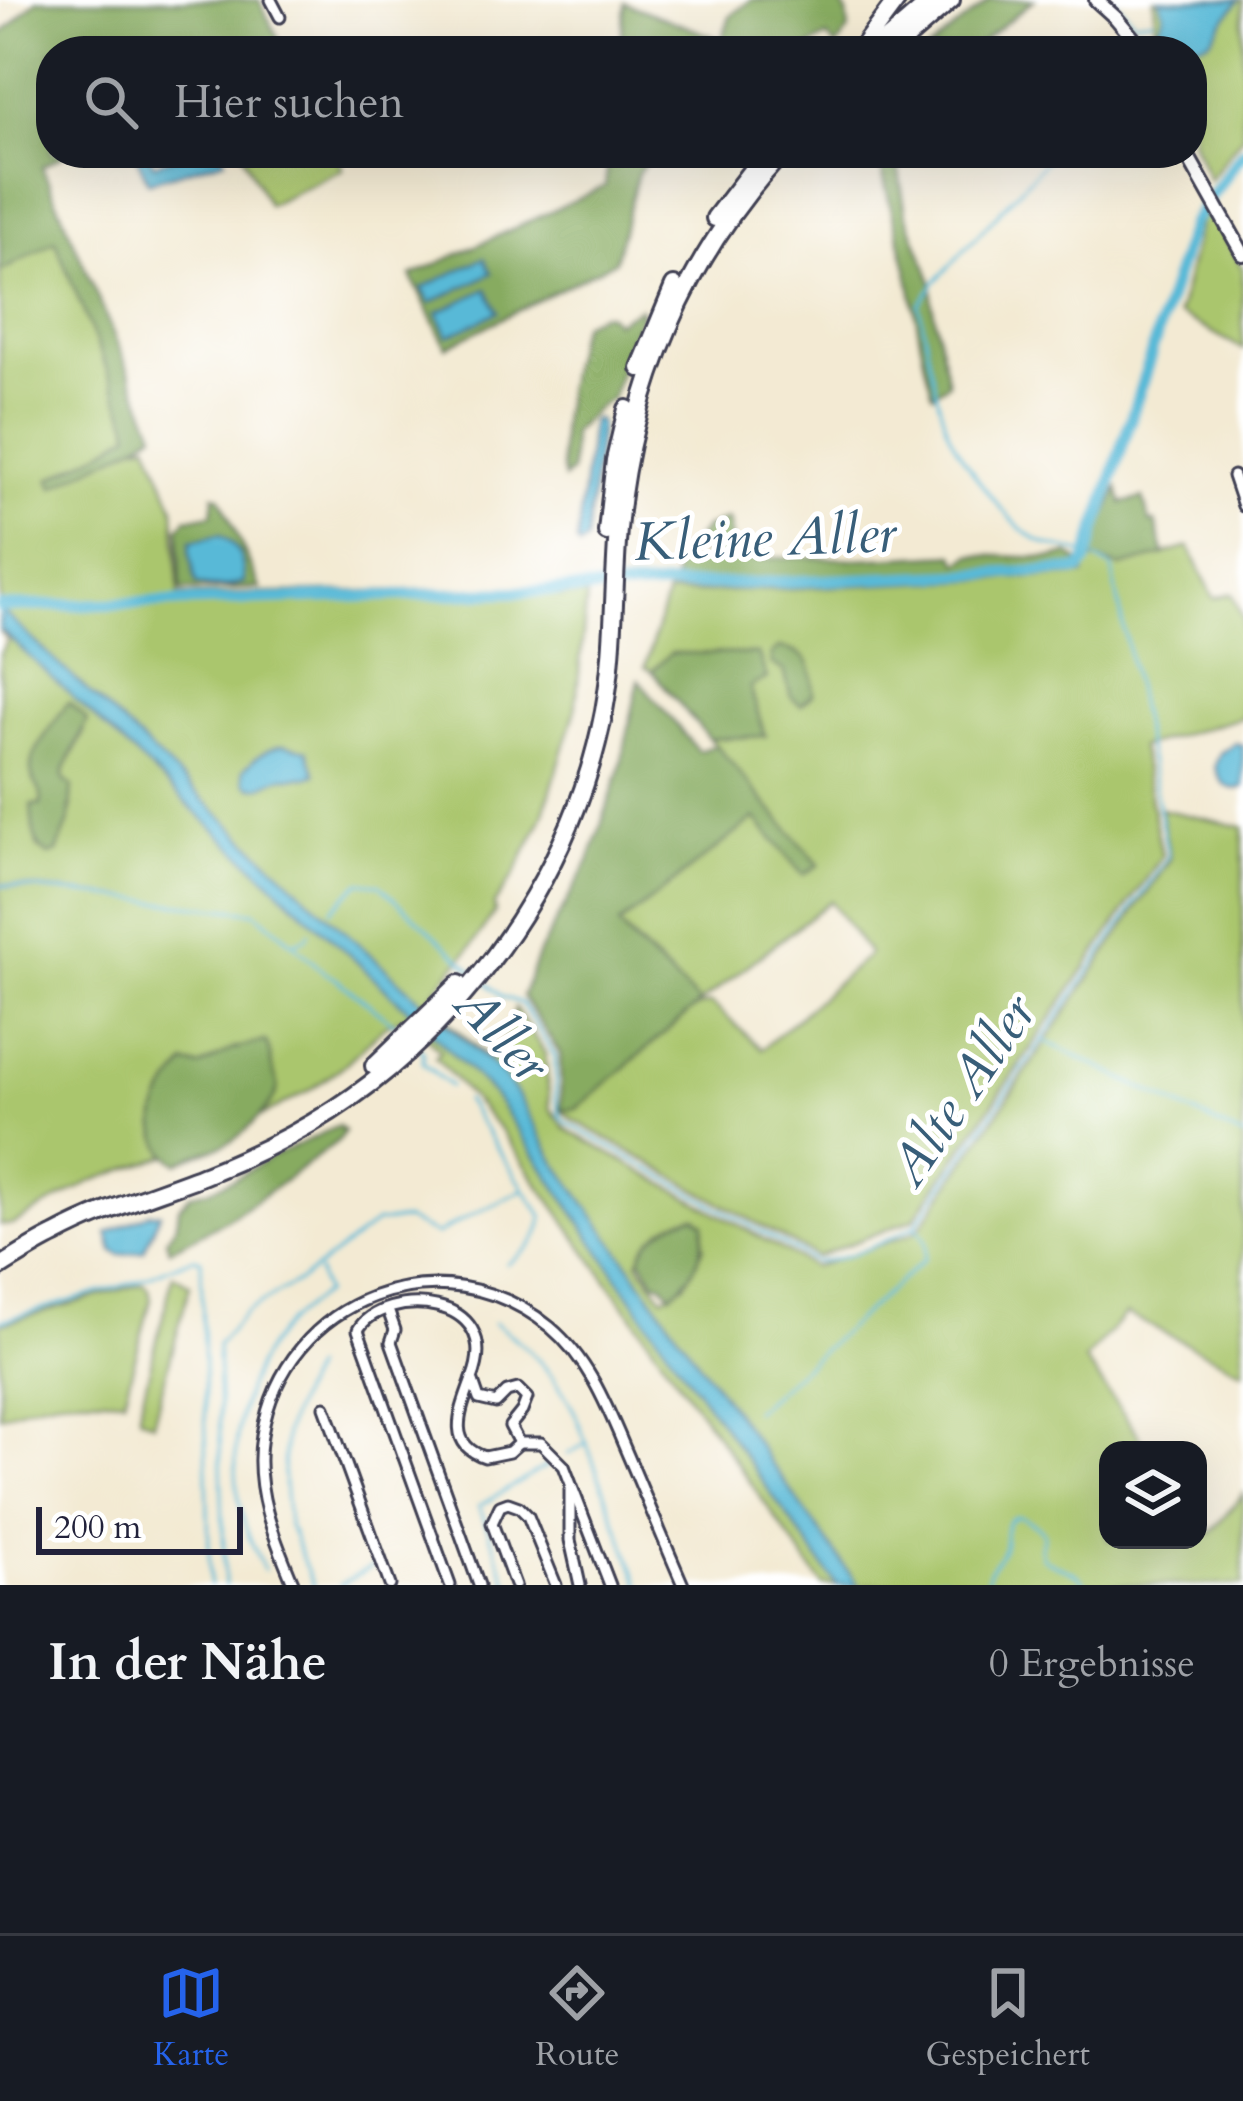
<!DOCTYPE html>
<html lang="de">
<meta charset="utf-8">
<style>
body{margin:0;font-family:Cardo,serif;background:#20242c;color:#f1f3f6}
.controls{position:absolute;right:36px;bottom:36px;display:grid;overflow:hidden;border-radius:24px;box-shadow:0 12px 48px #0002}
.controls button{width:108px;height:108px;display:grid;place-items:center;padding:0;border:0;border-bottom:3px solid #363941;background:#171b24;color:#f1f3f6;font:60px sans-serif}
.scale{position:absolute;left:36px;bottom:30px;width:207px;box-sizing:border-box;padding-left:12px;border:6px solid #22223b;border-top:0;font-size:33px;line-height:42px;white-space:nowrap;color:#22223b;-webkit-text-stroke:9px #fff;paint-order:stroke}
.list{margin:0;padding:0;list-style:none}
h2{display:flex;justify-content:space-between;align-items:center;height:156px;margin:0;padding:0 48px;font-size:51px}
h2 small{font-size:39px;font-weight:400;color:#9ea1a6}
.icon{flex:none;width:66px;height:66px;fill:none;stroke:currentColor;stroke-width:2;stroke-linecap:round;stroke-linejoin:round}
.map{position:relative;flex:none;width:1243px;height:1585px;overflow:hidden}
.search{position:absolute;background:#171b24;box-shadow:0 12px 48px #0002;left:36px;right:36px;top:36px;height:132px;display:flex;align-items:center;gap:30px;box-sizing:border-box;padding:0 42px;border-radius:48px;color:#9ea1a6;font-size:45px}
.sheet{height:348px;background:#171b24}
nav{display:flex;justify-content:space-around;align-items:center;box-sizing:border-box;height:168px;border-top:3px solid #363941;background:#171b24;font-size:33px;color:#9ea1a6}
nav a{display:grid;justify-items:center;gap:6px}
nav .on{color:#2563eb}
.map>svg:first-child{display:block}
</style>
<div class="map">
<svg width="1243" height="1585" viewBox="0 0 1243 1585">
<rect width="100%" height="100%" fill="#fff"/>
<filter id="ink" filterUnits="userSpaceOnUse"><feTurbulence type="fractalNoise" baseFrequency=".00833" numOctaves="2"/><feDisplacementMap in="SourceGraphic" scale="24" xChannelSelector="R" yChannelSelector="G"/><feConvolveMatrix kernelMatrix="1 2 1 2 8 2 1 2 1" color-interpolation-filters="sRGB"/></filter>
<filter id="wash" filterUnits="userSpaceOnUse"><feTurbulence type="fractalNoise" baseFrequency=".004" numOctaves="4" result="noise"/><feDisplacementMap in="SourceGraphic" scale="48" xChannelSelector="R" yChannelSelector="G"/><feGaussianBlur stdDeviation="2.7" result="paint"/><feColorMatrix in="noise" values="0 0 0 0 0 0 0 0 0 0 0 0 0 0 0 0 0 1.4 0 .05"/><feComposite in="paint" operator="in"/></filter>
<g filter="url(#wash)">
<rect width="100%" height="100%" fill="#f3ead3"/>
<g fill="#aac66d" stroke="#667454" stroke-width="3" fill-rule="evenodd">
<polygon points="1154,0 1243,0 1243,135 1209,180 1192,140 1192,51 1157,51 1149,35 1155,31"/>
<polygon points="242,153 335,153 343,169 268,205"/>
<polygon points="1209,210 1243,268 1243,349 1178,314 1200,221"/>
<path d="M56 237 140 445 148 442 174 507 179 595 561 587 560 596 587 595 575 712 543 816 515 874 494 904 495 912 468 951 426 1001 491 1060 508 1032 515 1008 545 1053 550 1108 566 1129 814 1267 913 1233 921 1226 1170 859 1160 809 1243 827V1371L1126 1314 1085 1360 1149 1450H1108V1540H1198V1518L1210 1534 1243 1494V1585H823L501 1131 435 1057 440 1051 405 1016 385 1026 343 1066 312 1089 262 1116 211 1128 165 1152 166 1156 92 1181 12 1225H0V886L127 898 0 884V653L8 640 0 632V264ZM69 703 84 732 64 771V780L72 806 57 852 39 849 37 845 32 805H42L43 795 31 763ZM695 1216 704 1247 685 1284 663 1297 638 1262C647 1238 669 1220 695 1216Z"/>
<polygon points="1189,547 1214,598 1232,593 1243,618 1243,717 1140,747 1162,856 914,1219 816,1257 572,1119 561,1110 576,1109 692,1009 711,1003 762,1049 869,954 830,901 700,1003 618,925 755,818 803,874 818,865 709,739 765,735 671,653 652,671 645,667 667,594 1085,575 1087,557 1120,567"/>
<polygon points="173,1275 190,1285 153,1423 140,1417 139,1412"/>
<path d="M144 1283 149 1289 151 1300 124 1399C71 1396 50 1396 0 1416V1324Z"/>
</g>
<g fill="#87ab60" stroke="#54664e" stroke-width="3">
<polygon points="37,0 259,0 280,42 263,51 51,51 51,153 67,153 42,167 155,432 138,444 54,487 50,479 98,454 130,433 129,424 55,241 0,272 0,36"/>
<polygon points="751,0 840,0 847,13 849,30 836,47 827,37 802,51 620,51 625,3 722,40 730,16"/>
<polygon points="990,0 1034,0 971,51 927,51"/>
<polygon points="609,153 653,153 638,173 615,261 446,347 411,276 605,186"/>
<path d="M879 153H896L906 214 932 282V302L948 383 933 394C920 354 917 313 908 273 899 232 885 194 879 153Z"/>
<path d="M640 308 642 314 627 345 612 398 598 407 572 433 571 472 564 479C554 444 568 356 582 323L602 313 609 315 615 322Z"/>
<polygon points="1118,488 1122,503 1143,498 1150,523 1155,522 1165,555 1120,567 1087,557"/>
<polygon points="214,495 220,496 260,588 181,590 179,528 186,519 212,514"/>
<polygon points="727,519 730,525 732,561 790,557 856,559 955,554 959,563 971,555 1053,558 1069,554 1084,566 674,583 675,570 680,562 693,565 706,560 702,546 696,538 705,528"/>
<path d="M779 648C812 653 811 666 814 694L801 705 791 697 784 671 771 663V654Z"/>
<polygon points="671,653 758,654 767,678 750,687 765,736 709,739 652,671"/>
<polygon points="639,680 698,751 716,745 819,865 803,875 755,818 619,925 632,941 700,1003 576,1109 561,1110 560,1054 522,996 539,953 589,861 620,769"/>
<path d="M68 702 87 720 64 771V780L72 786 69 821 57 852 49 855C31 844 33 825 31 805H41C44 786 31 785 31 770 30 752 58 718 68 702Z"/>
<path d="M265 1041C272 1052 269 1056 272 1067 273 1074 277 1078 278 1085 278 1102 245 1133 230 1142 214 1151 195 1153 178 1163 167 1156 164 1152 159 1139 147 1110 169 1087 186 1064L200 1067 233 1049Z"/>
<path d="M338 1126 344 1131 339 1140C284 1182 231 1221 169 1250L166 1239 177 1223 179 1207 191 1194 208 1190 234 1179 272 1157Z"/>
<path d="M695 1216 704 1223C704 1251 695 1277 671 1294L662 1283 656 1282 640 1258C646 1236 673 1220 695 1216Z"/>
</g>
<g fill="#58b9d7" stroke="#3d6e89" stroke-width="3">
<polygon points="1159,0 1239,0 1211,39 1201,44 1186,42 1175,34 1156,32 1164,14"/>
<polygon points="135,153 148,153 154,164 189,153 222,153 225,159 148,182"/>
<polygon points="484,258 492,273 430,303 422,288"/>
<polygon points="487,289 498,312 448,336 437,313"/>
<polygon points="594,419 598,420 600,426 586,542 580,547 577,543 591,422"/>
<path d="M220 535C240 547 244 560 244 582 230 587 209 590 196 583L190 553 191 541Z"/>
<polygon points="0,609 327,915 502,1074 520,1099 553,1158 858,1585 837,1585 647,1320 494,1095 416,1017 0,629"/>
<path d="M1235 743 1243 745V788C1226 792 1219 780 1215 766L1220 753Z"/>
<path d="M284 745 307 750 316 774 307 777H281L260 787H251L245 782 243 770C256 757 266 748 284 745Z"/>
<polygon points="150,1213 160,1213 144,1251 120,1255 113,1251 108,1233"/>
</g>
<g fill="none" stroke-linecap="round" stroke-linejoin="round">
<g stroke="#58b9d7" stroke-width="3">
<polyline points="1115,0 1134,21 1152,19"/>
<path d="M1053 153 935 282 919 305C927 341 933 388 945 423 956 455 1006 521 1035 539 1051 549 1072 547 1088 556"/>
<polyline points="0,885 255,912 293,943 306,938 310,932"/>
<polyline points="331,910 360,882 379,884 476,973"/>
<polyline points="296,946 325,973 335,978 401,1029"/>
<path d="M483 979 502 997 521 1003 555 1056 556 1099 560 1115 566 1122 815 1262C852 1259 882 1242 915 1226L1168 856 1112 568 1096 559"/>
<polyline points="1045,1041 1243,1137"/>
<polyline points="421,1048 424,1054 423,1063 450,1086"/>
<path d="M465 1100 543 1217C540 1242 527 1251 507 1264"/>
<polyline points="0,1321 135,1282 187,1260 195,1258 201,1260 210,1585"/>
<path d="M494 1323C530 1347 555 1374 575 1413L640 1585"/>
<polyline points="312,1368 297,1400 285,1433 283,1473 288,1523 313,1585"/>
<path d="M754 1411 924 1260C928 1245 926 1237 915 1226"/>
<polyline points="568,1454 587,1443"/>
<path d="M264 1570C257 1553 247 1536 243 1518 226 1453 239 1372 287 1323 298 1312 312 1302 324 1293L318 1272"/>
<path d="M225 1585 217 1345 246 1312 302 1279 377 1222 406 1220 437 1235C465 1215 495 1206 524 1189"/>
<polyline points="340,1585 373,1566"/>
<polyline points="509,1585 479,1506 548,1465"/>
<path d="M928 1585 931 1579C943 1576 950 1577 960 1585"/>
<path d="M987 1585C985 1568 997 1564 1003 1549 1006 1543 1004 1536 1006 1529 1011 1505 1036 1523 1044 1534L1040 1548 1042 1557C1057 1570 1075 1566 1086 1585"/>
</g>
<polyline stroke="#58b9d7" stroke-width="12" points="0,607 577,590 1080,570 1086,562 1192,223 1243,152"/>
</g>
</g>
<g filter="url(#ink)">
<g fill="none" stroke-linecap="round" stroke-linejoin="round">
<defs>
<g id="street">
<polyline points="271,0 280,17"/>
<polyline points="1233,476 1243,506"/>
<polyline points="388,1310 395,1330 391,1342 479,1585"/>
<path d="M472 1379C462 1408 444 1444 485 1457L509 1452 519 1443"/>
<polyline points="325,1407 390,1585"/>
<polyline points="570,1489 570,1540 580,1585"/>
<path d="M294 1585C274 1538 253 1488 262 1435 284 1297 443 1239 550 1327 593 1363 611 1417 633 1467 650 1507 666 1546 683 1585"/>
<path d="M450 1585 358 1330C382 1287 506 1293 472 1379L479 1399 496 1403 507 1392 518 1389 527 1398 522 1411 510 1426 519 1443H541L564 1466 610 1585"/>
<polyline points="515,1585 492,1523 500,1506 508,1503 519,1507 528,1516 556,1585"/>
</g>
<g id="secondary">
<polyline points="1096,0 1116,18 1144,51"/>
<polyline points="1186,153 1243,254"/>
</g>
<g id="highway">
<polyline points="859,51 897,0"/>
<polyline points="874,51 933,0"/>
<polyline points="892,51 951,0"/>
<polyline points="715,218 765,153"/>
<polyline points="640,368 674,286"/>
<polyline points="607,532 615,460 627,409"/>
<polyline points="374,1066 459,984"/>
<path d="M0 1267C18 1256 36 1244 55 1235 103 1209 156 1194 207 1174 280 1145 350 1106 408 1052 506 962 579 842 604 711 615 651 613 590 618 529 631 388 685 258 782 153"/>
</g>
</defs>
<use href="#street" stroke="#414052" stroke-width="15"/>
<use href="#secondary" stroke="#414052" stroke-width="18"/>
<use href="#highway" stroke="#414052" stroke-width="22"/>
<use href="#street" stroke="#fff" stroke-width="9"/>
<use href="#secondary" stroke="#fff" stroke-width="12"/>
<use href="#highway" stroke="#fff" stroke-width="16"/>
</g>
</g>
<g text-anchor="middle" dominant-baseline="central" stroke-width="10" stroke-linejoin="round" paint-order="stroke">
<g font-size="54" font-style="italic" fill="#385e79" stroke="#fff">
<text transform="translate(765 539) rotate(-2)">Kleine Aller</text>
<text transform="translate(501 1034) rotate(47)">Aller</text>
<text transform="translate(963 1091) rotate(-56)">Alte Aller</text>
</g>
</g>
</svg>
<div class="controls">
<button><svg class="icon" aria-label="layers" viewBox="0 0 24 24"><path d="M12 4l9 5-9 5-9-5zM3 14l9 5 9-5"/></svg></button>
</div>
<div class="scale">200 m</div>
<div class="search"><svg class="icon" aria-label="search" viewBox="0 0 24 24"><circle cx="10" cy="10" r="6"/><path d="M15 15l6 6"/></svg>Hier suchen</div>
</div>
<section class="sheet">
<h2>In der Nähe<small>0 Ergebnisse</small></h2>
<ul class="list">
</ul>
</section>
<nav>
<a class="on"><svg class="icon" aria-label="map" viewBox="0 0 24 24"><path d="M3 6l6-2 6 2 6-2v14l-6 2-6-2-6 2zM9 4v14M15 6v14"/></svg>Karte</a>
<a><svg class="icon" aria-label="directions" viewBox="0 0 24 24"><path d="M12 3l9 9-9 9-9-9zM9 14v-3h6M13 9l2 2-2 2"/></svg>Route</a>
<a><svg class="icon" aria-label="saved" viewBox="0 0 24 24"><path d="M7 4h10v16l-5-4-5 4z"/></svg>Gespeichert</a>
</nav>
